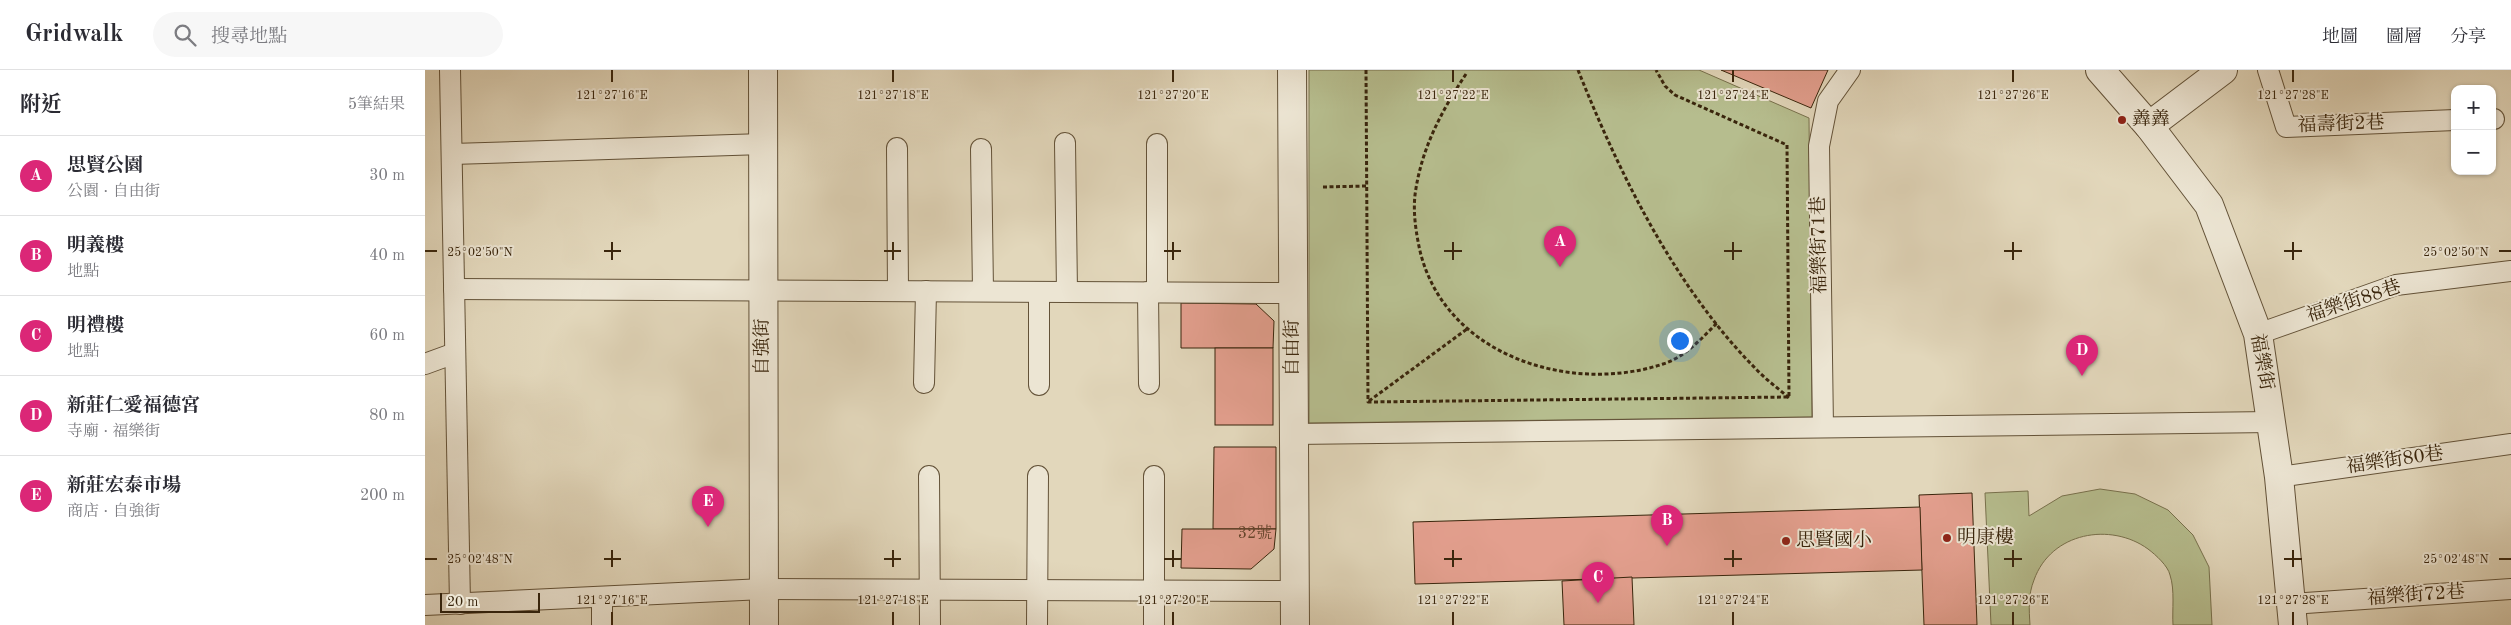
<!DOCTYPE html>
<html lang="zh-TW">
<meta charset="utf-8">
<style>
body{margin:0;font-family:"Old Standard TT","Noto Serif TC",serif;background:#f7f7f7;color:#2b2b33}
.controls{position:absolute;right:15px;top:15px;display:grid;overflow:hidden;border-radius:10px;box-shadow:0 1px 4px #0004}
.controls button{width:45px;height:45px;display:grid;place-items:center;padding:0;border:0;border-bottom:1px solid #e1e1e2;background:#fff;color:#2b2b33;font:25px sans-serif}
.scale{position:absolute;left:15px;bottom:12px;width:100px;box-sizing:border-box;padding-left:5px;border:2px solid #39250c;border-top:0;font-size:14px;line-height:18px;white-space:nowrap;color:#39250c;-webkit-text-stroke:4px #ece5d3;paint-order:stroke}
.you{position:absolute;left:1254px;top:270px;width:18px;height:18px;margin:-12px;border:4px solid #fff;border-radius:50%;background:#1a73e8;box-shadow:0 0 0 8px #1a73e833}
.badge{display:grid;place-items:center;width:32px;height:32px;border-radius:50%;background:#db2777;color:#fff;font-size:16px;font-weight:700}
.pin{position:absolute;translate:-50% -41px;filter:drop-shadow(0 1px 2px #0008)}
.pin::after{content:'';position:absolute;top:26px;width:18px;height:15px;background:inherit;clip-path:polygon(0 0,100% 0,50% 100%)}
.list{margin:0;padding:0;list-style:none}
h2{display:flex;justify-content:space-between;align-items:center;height:65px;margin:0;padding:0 20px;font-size:21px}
h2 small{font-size:16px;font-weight:400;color:#7c7c81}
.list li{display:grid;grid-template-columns:32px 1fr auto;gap:15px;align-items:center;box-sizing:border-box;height:80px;padding:0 20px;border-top:1px solid #e1e1e2}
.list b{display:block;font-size:19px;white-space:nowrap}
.list p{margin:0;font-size:16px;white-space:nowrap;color:#7c7c81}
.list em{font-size:16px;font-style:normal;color:#7c7c81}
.icon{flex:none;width:28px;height:28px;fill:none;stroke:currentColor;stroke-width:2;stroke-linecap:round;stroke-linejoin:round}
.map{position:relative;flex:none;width:2086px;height:555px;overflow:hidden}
header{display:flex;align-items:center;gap:30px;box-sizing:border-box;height:70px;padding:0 25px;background:#fff;border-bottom:1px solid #e1e1e2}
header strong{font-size:24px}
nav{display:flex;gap:28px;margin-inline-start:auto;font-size:18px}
.search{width:350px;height:45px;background:#f7f7f7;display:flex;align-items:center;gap:12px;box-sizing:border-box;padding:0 18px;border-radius:28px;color:#7c7c81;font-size:19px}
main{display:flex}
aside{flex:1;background:#fff}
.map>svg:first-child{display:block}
</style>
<header>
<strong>Gridwalk</strong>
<div class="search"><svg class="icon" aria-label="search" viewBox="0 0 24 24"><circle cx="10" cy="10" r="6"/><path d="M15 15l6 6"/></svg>搜尋地點</div>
<nav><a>地圖</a><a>圖層</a><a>分享</a></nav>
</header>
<main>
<aside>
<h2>附近<small>5筆結果</small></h2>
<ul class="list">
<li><span class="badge">A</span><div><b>思賢公園</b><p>公園 · 自由街</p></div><em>30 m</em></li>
<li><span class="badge">B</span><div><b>明義樓</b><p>地點</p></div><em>40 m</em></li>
<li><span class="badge">C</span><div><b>明禮樓</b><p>地點</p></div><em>60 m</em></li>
<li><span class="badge">D</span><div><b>新莊仁愛福德宮</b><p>寺廟 · 福樂街</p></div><em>80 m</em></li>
<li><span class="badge">E</span><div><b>新莊宏泰市場</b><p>商店 · 自強街</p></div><em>200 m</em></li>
</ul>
</aside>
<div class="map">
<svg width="2086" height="555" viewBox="0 0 2086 555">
<rect width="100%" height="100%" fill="#e2d7bb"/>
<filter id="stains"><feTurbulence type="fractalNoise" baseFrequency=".004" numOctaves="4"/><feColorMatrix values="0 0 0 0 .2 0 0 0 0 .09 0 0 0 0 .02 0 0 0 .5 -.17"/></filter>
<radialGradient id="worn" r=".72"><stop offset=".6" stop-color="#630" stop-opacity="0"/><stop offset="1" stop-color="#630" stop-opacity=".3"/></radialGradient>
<g fill="#b6bd8e" stroke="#78714d">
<polygon points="884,0 1274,0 1384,48 1387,347 884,353"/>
<path d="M1675 419 1710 424 1743 440 1768 465 1784 497 1787 555H1748C1747 540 1750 520 1745 505 1743 496 1731 485 1723 479 1686 452 1626 462 1609 510 1603 525 1604 539 1605 555H1566L1560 423 1603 421 1604 446 1637 426Z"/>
</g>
<g fill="#e39f8e" stroke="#39250c">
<polygon points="1296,0 1403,0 1386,38"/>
<polygon points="756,233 831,234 849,251 848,278 756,278"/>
<rect x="790" y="278" width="58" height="77"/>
<polygon points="789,377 851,377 851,459 788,459"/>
<polygon points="1547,423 1552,555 1499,555 1494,425"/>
<polygon points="1495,437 1497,500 990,514 988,452"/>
<polygon points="757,459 851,459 849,479 826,499 756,498"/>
<polygon points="1207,507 1209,555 1139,555 1137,511"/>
</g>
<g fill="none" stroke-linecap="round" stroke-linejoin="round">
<defs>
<g id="service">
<polyline points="25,0 35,534"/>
<polyline points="1843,0 1861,57 2030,50"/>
<polyline points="2067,49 2069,49"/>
<polyline points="640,73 642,222"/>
<polyline points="732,74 732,222"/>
<polyline points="472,78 473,221"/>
<polyline points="556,79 558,221"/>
<polyline points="27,84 338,74"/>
<polyline points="29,219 868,223"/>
<polyline points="614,222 614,315"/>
<polyline points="723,222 724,314"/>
<polyline points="1833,264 1971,215 2086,201"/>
<polyline points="0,294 30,283"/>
<polyline points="499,313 501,221"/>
<polyline points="1398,357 1394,76 1403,31 1425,0"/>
<polyline points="869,364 1846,352"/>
<polyline points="504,406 505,555"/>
<polyline points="729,406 729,555"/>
<polyline points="1854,407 2086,374"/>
<polyline points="1866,534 2086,519"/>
<polyline points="0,535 339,519 869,521"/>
<polyline points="177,555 177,527"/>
<polyline points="612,555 613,406"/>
</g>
<g id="minor">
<polyline points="338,0 339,555"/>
<polyline points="867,0 870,555"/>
<polyline points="1675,0 1724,56 1784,135 1833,264 1854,407 1868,555"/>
<polyline points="1724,56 1798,0"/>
</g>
</defs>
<use href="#service" stroke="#635238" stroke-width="22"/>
<use href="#minor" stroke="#635238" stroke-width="30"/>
<g stroke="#39250c" stroke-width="3" stroke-dasharray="4 2.5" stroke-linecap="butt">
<polyline points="941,0 943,332 1364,327 1362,75 1250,25 1240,16 1231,0"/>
<path d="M1153 0C1195 105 1250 217 1330 298 1340 309 1353 318 1364 328"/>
<path d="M1041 4C1016 42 996 79 990 125 988 143 991 163 995 181 1020 285 1144 325 1238 294 1260 287 1276 269 1292 253"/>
<polyline points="898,117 942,116"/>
<polyline points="944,331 1042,259"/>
</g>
<use href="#service" stroke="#ece5d3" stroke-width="20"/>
<use href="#minor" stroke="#ece5d3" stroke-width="28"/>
</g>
<path fill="none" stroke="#39250c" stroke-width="2" d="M187 0V12M468 0V12M748 0V12M1028 0V12M1308 0V12M1588 0V12M1868 0V12M187 172V190M468 172V190M748 172V190M1028 172V190M1308 172V190M1588 172V190M1868 172V190M0 181H12M179 181H196M459 181H476M739 181H756M1019 181H1037M1299 181H1317M1579 181H1597M1859 181H1877M2074 181H2086M187 480V497M468 480V497M748 480V497M1028 480V497M1308 480V497M1588 480V497M1868 480V497M0 489H12M179 489H196M459 489H476M739 489H756M1019 489H1037M1299 489H1317M1579 489H1597M1859 489H1877M2074 489H2086M187 542V555M468 542V555M748 542V555M1028 542V555M1308 542V555M1588 542V555M1868 542V555"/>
<g fill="#8f2418" stroke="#ece5d3" stroke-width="2">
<circle cx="1697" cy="50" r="5"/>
<circle cx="1522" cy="468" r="5"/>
<circle cx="1361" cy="471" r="5"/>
</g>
<g text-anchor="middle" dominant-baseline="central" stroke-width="4" stroke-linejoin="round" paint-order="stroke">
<g font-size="16" fill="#64442c">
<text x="830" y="464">32號</text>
</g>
<g font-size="19" fill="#39250c" stroke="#ece5d3" text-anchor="start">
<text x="1707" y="50">羴羴</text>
<text x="1532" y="468">明康樓</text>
<text x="1371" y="471">思賢國小</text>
</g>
<g font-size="19" fill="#39250c" stroke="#ece5d3">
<text transform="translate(1916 55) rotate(-2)">福壽街2巷</text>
<text transform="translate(1395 175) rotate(-91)">福樂街71巷</text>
<text transform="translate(1929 232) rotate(-18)">福樂街88巷</text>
<text transform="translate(338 277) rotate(-90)">自強街</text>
<text transform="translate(868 278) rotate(-90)">自由街</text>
<text transform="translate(1836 292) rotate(80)">福樂街</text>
<text transform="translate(1970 391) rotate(-8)">福樂街80巷</text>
<text transform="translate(1991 526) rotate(-4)">福樂街72巷</text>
</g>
</g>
<g font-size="12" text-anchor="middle" fill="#39250c" stroke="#ece5d3" stroke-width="4" stroke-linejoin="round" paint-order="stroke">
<text x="187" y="29">121°27'16"E</text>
<text x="468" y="29">121°27'18"E</text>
<text x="748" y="29">121°27'20"E</text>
<text x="1028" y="29">121°27'22"E</text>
<text x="1308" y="29">121°27'24"E</text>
<text x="1588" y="29">121°27'26"E</text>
<text x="1868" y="29">121°27'28"E</text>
<text x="55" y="186">25°02'50"N</text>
<text x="2031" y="186">25°02'50"N</text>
<text x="55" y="493">25°02'48"N</text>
<text x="2031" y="493">25°02'48"N</text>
<text x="187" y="534">121°27'16"E</text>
<text x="468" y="534">121°27'18"E</text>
<text x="748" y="534">121°27'20"E</text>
<text x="1028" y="534">121°27'22"E</text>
<text x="1308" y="534">121°27'24"E</text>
<text x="1588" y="534">121°27'26"E</text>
<text x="1868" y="534">121°27'28"E</text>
</g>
<rect width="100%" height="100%" filter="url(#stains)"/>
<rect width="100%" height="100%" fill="url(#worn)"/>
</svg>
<div class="controls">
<button>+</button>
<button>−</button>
</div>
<div class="scale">20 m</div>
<div class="you"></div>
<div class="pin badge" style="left:1135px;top:197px">A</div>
<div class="pin badge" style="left:1242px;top:476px">B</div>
<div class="pin badge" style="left:1173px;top:533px">C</div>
<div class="pin badge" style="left:1657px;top:306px">D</div>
<div class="pin badge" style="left:283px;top:457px">E</div>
</div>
</main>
